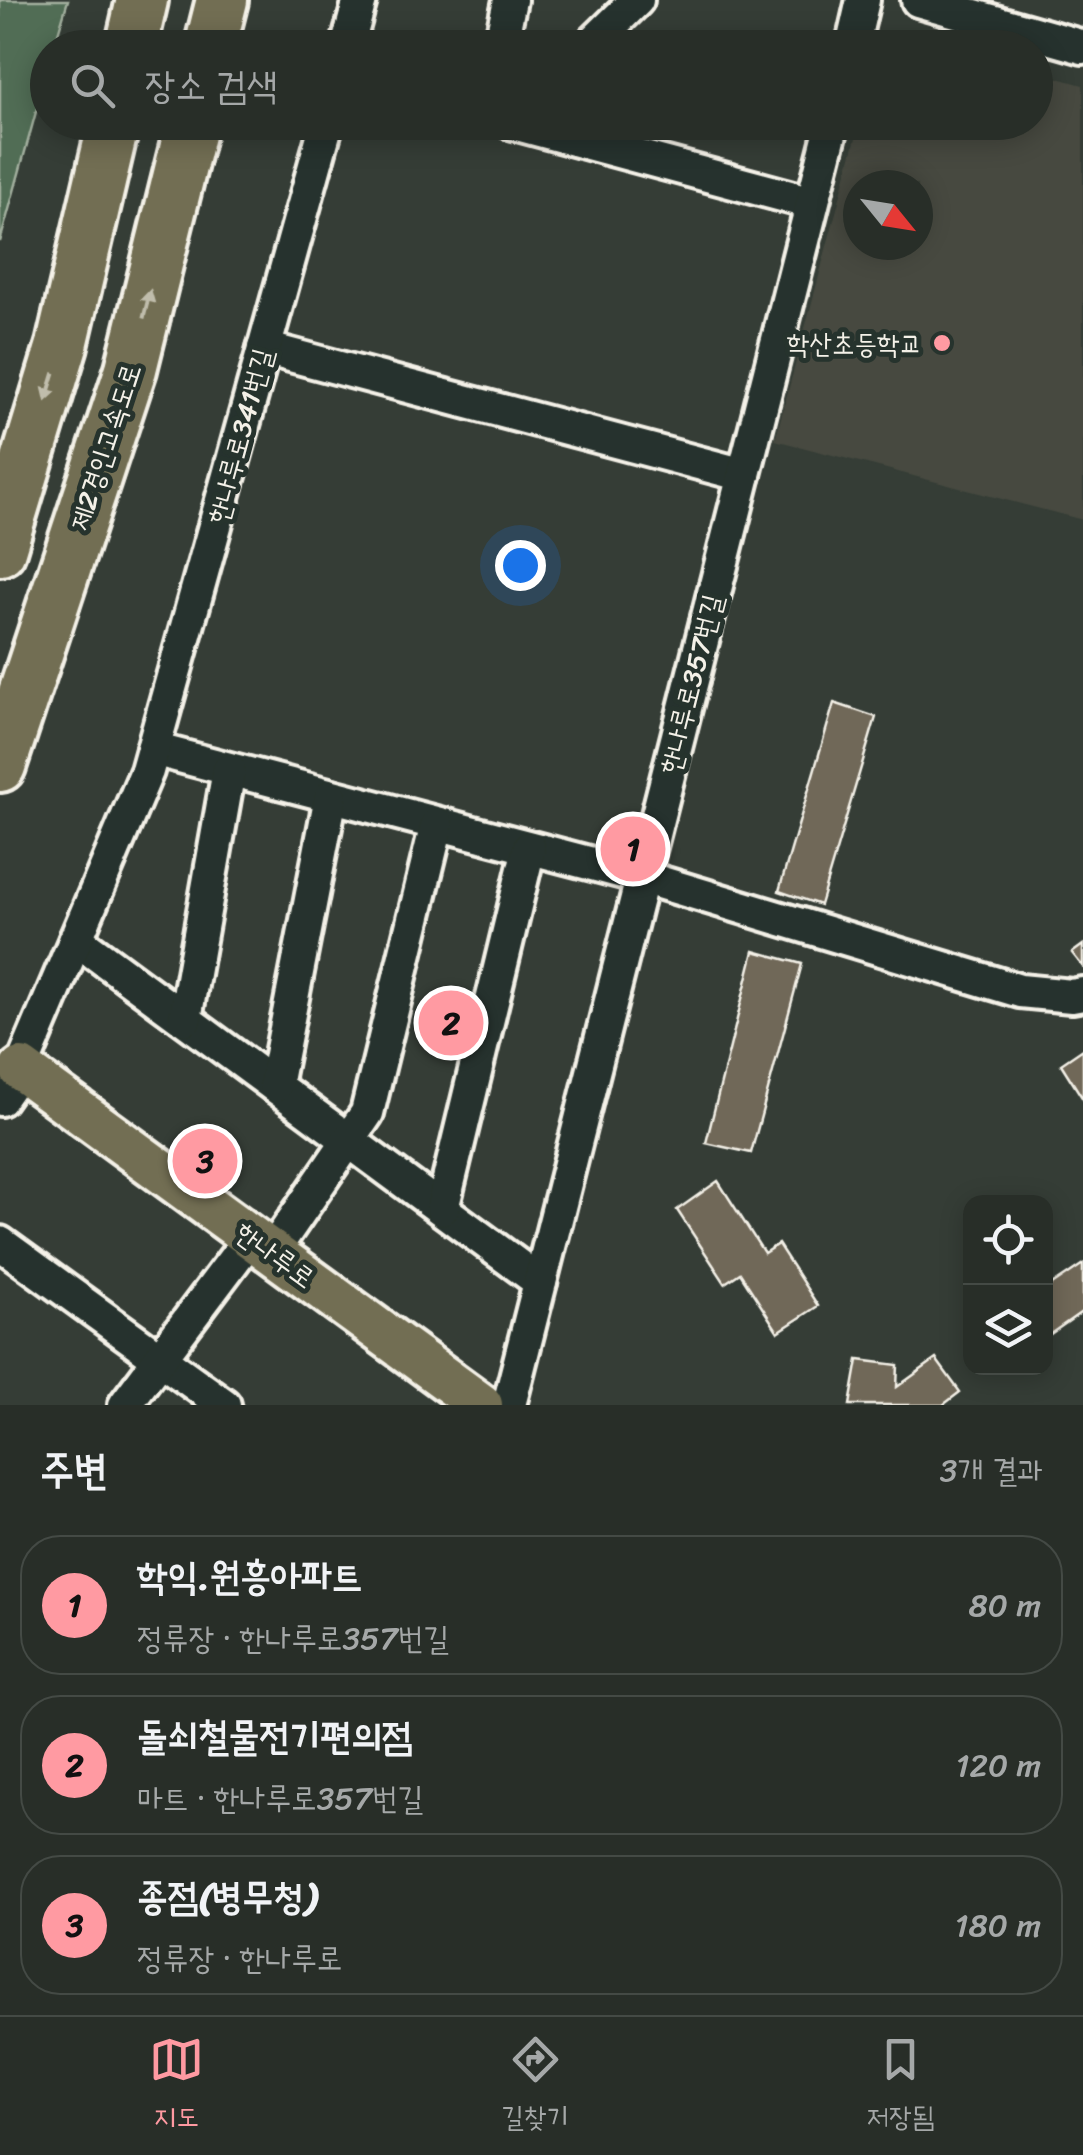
<!DOCTYPE html>
<html lang="ko">
<meta charset="utf-8">
<style>
body{margin:0;font-family:Sriracha,"Poor Story",sans-serif;background:#303630;color:#f1f3f6}
.controls{position:absolute;right:30px;bottom:30px;display:grid;overflow:hidden;border-radius:20px;box-shadow:0 5px 25px #0003}
.controls button{width:90px;height:90px;display:grid;place-items:center;padding:0;border:0;border-bottom:2px solid #444a45;background:#282e28;color:#f1f3f6;font:50px sans-serif}
.compass{position:absolute;left:843px;top:170px;width:90px;height:90px;border-radius:50%;background:#282e28;box-shadow:0 5px 25px #0003;rotate:120deg}
.you{position:absolute;left:520px;top:565px;width:35px;height:35px;margin:-25px;border:8px solid #fff;border-radius:50%;background:#1a73e8;box-shadow:0 0 0 15px #1a73e833}
.badge{display:grid;place-items:center;width:65px;height:65px;border-radius:50%;background:#ff9aa2;color:#111;font-size:32px;font-weight:700}
.pin{position:absolute;translate:-50% -50%;border:5px solid #fff;box-shadow:0 2px 10px #0006}
.list{margin:0;padding:0;list-style:none}
h2{display:flex;justify-content:space-between;align-items:center;height:130px;margin:0;padding:0 40px;font-size:42px}
h2 small{font-size:32px;font-weight:400;color:#a5a8a8}
.list li{display:grid;grid-template-columns:65px 1fr auto;gap:30px;align-items:center;box-sizing:border-box;height:140px;margin:0 20px 20px;padding:0 20px;border:2px solid #444a45;border-radius:40px}
.list b{display:block;font-size:38px;white-space:nowrap}
.list p{margin:0;font-size:32px;white-space:nowrap;color:#a5a8a8}
.list em{font-size:32px;font-style:normal;color:#a5a8a8}
.icon{flex:none;width:55px;height:55px;fill:none;stroke:currentColor;stroke-width:2;stroke-linecap:round;stroke-linejoin:round}
.map{position:relative;flex:none;width:1083px;height:1405px;overflow:hidden}
.search{position:absolute;background:#282e28;box-shadow:0 5px 25px #0003;left:30px;right:30px;top:30px;height:110px;display:flex;align-items:center;gap:25px;box-sizing:border-box;padding:0 35px;border-radius:55px;color:#a5a8a8;font-size:38px}
.sheet{height:610px;background:#282e28}
nav{display:flex;justify-content:space-around;align-items:center;box-sizing:border-box;height:140px;border-top:2px solid #444a45;background:#282e28;font-size:28px;color:#a5a8a8}
nav a{display:grid;justify-items:center;gap:5px}
nav .on{color:#ff9aa2}
.map>svg:first-child{display:block}
</style>
<div class="map">
<svg width="1083" height="1405" viewBox="0 0 1083 1405">
<rect width="100%" height="100%" fill="#353d36"/>
<filter id="ink" filterUnits="userSpaceOnUse"><feTurbulence type="fractalNoise" baseFrequency=".01" numOctaves="2"/><feDisplacementMap in="SourceGraphic" scale="20" xChannelSelector="R" yChannelSelector="G"/><feConvolveMatrix kernelMatrix="1 2 1 2 8 2 1 2 1" color-interpolation-filters="sRGB"/></filter>
<g filter="url(#ink)">
<g fill="#474a40" fill-rule="evenodd">
<polygon points="884,33 940,47 880,47"/>
<path d="M1036 72 1083 85V520L775 440 860 123 1036 122ZM858 185H918V245H858Z"/>
</g>
<polygon fill="#516d55" stroke="#a2af9e" stroke-width="2.5" points="0,0 68,0 54,47 48,48 47,72 0,242"/>
<g fill="#706758" stroke="#f4f1e8" stroke-width="2.5">
<polygon points="834,703 876,717 820,905 779,891"/>
<polygon points="1083,945 1083,967 1072,953"/>
<polygon points="754,951 802,964 751,1153 706,1143"/>
<polygon points="1083,1049 1083,1099 1061,1064"/>
<polygon points="718,1181 764,1253 778,1244 818,1306 778,1332 740,1273 725,1283 677,1210"/>
<polygon points="1083,1264 1083,1311 1046,1337 1046,1289"/>
<polygon points="936,1359 960,1392 943,1405 850,1405 858,1360 898,1365 897,1387"/>
</g>
<g fill="none" stroke-linecap="round" stroke-linejoin="round">
<defs>
<g id="minor">
<polyline points="918,0 1083,47"/>
<polyline points="347,48 360,0"/>
<polyline points="500,48 510,0"/>
<polyline points="588,48 637,0"/>
<polyline points="852,48 863,0"/>
<polyline points="510,122 812,203"/>
<polyline points="264,348 744,475"/>
<polyline points="153,749 642,877 1020,991 1072,996 1083,994"/>
<polyline points="76,939 540,1282"/>
<polyline points="185,1019 229,770"/>
<polyline points="275,1086 331,796"/>
<polyline points="0,1099 21,1069 147,771 327,122"/>
<polyline points="442,1209 529,848"/>
<polyline points="0,1243 224,1405"/>
<polyline points="272,1252 367,1113 437,824"/>
<polyline points="125,1405 251,1237"/>
<polyline points="509,1405 833,122"/>
</g>
<polyline id="major" points="21,1069 481,1405"/>
<g id="highway">
<polyline points="131,48 142,0"/>
<polyline points="210,48 222,0"/>
<polyline points="0,550 62,345 114,122"/>
<polyline points="0,766 131,369 192,122"/>
</g>
</defs>
<use href="#minor" stroke="#f4f1e8" stroke-width="40"/>
<use href="#major" stroke="#f4f1e8" stroke-width="50"/>
<use href="#highway" stroke="#f4f1e8" stroke-width="58"/>
<use href="#minor" stroke="#26332d" stroke-width="32"/>
<use href="#major" stroke="#726e52" stroke-width="42"/>
<use href="#highway" stroke="#726e52" stroke-width="50"/>
</g>
<defs><path id="oneway-solid" d="M-6-.8H1V-3.2L6.5 0L1 3.2V.8H-6Z" transform="scale(2.5)"/></defs>
<g fill="#c0bdac">
<use href="#oneway-solid" transform="translate(147 304) rotate(-76)"/>
<use href="#oneway-solid" transform="translate(50 387) rotate(107)"/>
</g>
</g>
<circle fill="#ff9aa2" stroke="#26332d" stroke-width="4" cx="942" cy="343" r="10"/>
<g text-anchor="middle" dominant-baseline="central" stroke-width="10" stroke-linejoin="round" paint-order="stroke">
<g font-size="28" fill="#f4f1e8" stroke="#26332d" text-anchor="end">
<text x="922" y="343">학산초등학교</text>
</g>
<g font-size="28" fill="#f4f1e8" stroke="#26332d">
<text transform="translate(240 436) rotate(-75)">한나루로341번길</text>
<text transform="translate(105 447) rotate(-72)">제2경인고속도로</text>
<text transform="translate(691 684) rotate(-76)">한나루로357번길</text>
<text transform="translate(275 1255) rotate(36)">한나루로</text>
</g>
</g>
</svg>
<div class="controls">
<button><svg class="icon" aria-label="locate" viewBox="0 0 24 24"><circle cx="12" cy="12" r="6"/><path d="M12 2v4M12 18v4M2 12h4M18 12h4"/></svg></button>
<button><svg class="icon" aria-label="layers" viewBox="0 0 24 24"><path d="M12 4l9 5-9 5-9-5zM3 14l9 5 9-5"/></svg></button>
</div>
<svg class="compass" viewBox="-18 -18 36 36"><path d="M0-13l5 13h-10z" fill="#e53935"/><path d="M0 13l5-13h-10z" fill="#a5a8a8"/></svg>
<div class="you"></div>
<div class="pin badge" style="left:633px;top:849px">1</div>
<div class="pin badge" style="left:451px;top:1023px">2</div>
<div class="pin badge" style="left:205px;top:1161px">3</div>
<div class="search"><svg class="icon" aria-label="search" viewBox="0 0 24 24"><circle cx="10" cy="10" r="6"/><path d="M15 15l6 6"/></svg>장소 검색</div>
</div>
<section class="sheet">
<h2>주변<small>3개 결과</small></h2>
<ul class="list">
<li><span class="badge">1</span><div><b>학익.원흥아파트</b><p>정류장 · 한나루로357번길</p></div><em>80 m</em></li>
<li><span class="badge">2</span><div><b>돌쇠철물전기편의점</b><p>마트 · 한나루로357번길</p></div><em>120 m</em></li>
<li><span class="badge">3</span><div><b>종점(병무청)</b><p>정류장 · 한나루로</p></div><em>180 m</em></li>
</ul>
</section>
<nav>
<a class="on"><svg class="icon" aria-label="map" viewBox="0 0 24 24"><path d="M3 6l6-2 6 2 6-2v14l-6 2-6-2-6 2zM9 4v14M15 6v14"/></svg>지도</a>
<a><svg class="icon" aria-label="directions" viewBox="0 0 24 24"><path d="M12 3l9 9-9 9-9-9zM9 14v-3h6M13 9l2 2-2 2"/></svg>길찾기</a>
<a><svg class="icon" aria-label="saved" viewBox="0 0 24 24"><path d="M7 4h10v16l-5-4-5 4z"/></svg>저장됨</a>
</nav>
